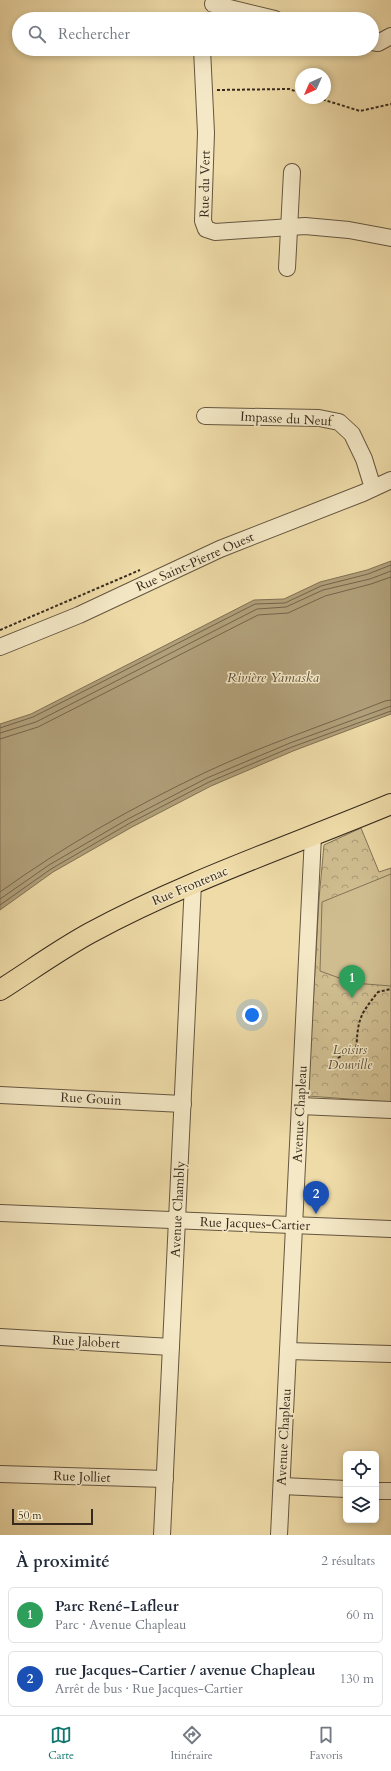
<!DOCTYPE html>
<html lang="fr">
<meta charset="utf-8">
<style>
body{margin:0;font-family:Cardo,serif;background:#f6f6f7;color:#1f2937}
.controls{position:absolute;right:12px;bottom:12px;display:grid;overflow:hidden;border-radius:6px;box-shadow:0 2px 6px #0003}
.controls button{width:36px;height:36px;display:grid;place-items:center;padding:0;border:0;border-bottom:1px solid #e0e1e3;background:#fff;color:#1f2937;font:20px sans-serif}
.compass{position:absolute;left:295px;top:68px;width:36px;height:36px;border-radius:50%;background:#fff;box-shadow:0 2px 6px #0003;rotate:225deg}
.scale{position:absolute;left:12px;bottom:10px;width:81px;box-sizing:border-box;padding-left:4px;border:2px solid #372a1d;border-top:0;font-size:11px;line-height:14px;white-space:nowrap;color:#372a1d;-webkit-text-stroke:3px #f4e8c6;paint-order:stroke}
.you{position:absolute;left:252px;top:1015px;width:14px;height:14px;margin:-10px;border:3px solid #fff;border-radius:50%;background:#1a73e8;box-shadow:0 0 0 6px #1a73e833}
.badge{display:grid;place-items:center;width:26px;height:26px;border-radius:50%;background:#0f766e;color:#fff;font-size:13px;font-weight:700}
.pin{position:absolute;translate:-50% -33px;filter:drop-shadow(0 1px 2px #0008)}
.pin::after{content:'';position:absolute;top:21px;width:14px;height:12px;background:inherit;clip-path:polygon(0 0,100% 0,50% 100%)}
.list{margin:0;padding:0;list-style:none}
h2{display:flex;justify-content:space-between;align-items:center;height:52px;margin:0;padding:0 16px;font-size:17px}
h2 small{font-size:13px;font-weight:400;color:#747a83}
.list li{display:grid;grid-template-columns:26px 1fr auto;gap:12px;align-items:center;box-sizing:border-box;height:56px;margin:0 8px 8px;padding:0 8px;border:1px solid #e0e1e3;border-radius:6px}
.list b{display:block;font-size:15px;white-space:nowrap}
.list p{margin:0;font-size:13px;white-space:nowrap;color:#747a83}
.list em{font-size:13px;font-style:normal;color:#747a83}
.icon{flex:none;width:22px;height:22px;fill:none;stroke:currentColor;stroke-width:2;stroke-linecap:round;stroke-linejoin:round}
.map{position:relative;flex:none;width:391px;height:1535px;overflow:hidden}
.search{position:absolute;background:#fff;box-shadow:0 2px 6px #0003;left:12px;right:12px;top:12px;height:44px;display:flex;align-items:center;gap:10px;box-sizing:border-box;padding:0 14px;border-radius:22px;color:#747a83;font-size:15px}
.sheet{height:180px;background:#fff}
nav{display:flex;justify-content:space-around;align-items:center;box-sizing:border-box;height:56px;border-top:1px solid #e0e1e3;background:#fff;font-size:11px;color:#747a83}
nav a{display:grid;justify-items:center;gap:2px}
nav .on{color:#0f766e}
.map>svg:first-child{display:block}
</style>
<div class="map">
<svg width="391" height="1535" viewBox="0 0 391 1535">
<defs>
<pattern id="park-crowns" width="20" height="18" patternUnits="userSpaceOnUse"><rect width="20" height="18" fill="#cfbd90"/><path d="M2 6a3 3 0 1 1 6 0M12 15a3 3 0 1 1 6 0" fill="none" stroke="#a99a75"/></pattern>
</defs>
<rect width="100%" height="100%" fill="#eedba8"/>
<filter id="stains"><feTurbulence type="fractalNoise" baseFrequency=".005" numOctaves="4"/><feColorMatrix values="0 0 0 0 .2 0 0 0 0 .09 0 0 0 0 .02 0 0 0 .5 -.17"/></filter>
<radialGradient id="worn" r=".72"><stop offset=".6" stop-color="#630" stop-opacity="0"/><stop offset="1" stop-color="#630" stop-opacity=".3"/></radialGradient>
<polygon fill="url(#park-crowns)" stroke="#837456" points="361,828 379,872 391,868 391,1102 308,1096 319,899 324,845"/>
<polygon fill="#cfbd90" stroke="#837456" points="391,874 391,986 353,983 320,971 322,902"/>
<polygon fill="#b09f79" stroke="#807054" points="391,561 391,714 293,751 211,786 132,827 53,872 0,910 0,724 31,714 254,600 284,599 320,582 367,570"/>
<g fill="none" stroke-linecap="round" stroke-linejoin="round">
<g stroke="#74644b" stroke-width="1">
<polyline points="0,728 33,717 255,604 285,603 321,586 368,574 391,565"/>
<polyline points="0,733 36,722 257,609 286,607 323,590 370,579 391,571"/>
<polyline points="0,739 38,727 258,615 288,613 325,596 371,584 391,577"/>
<path d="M0 892C64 846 133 807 204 773 263 745 325 725 385 701L391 700"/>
<polyline points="0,899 49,865 128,819 207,778 290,743 391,706"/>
<polyline points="0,905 51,869 130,823 209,782 292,747 391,711"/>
</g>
<defs>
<g id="minor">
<polyline points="213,4 275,19"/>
<polyline points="372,42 378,43 391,36"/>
<polyline points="202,49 206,133 203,221 206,229 215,232 305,226 349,230 391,238"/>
<polyline points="287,268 292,172"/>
<polyline points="205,416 319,418 339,422 352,434 364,459 373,488"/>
<polyline points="0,647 79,615 220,549 363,493 391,480"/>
<polyline points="0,1095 183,1104"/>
<polyline points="300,1106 391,1110"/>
<polyline points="0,1213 391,1229"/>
<polyline points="0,1337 171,1347"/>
<polyline points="288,1351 391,1354"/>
<polyline points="0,1474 165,1479"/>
<polyline points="282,1486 346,1489"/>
<polyline points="376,1491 391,1491"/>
<polyline points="162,1535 193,883"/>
<polyline points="279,1535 313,836"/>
</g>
<path id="major" d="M0 990C30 971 59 950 90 933 186 881 290 846 391 804"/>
</defs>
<use href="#minor" stroke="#655640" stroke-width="18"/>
<use href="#major" stroke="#372a1d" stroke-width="22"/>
<g stroke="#372a1d" stroke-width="2" stroke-dasharray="3 2" stroke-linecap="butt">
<polyline points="217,90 289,89 301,93"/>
<polyline points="318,98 360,111 391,104"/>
<polyline points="0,630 140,570"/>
<path d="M338 1058 346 1053H356C358 1020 358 1017 378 992L391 989"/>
</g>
<use href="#minor" stroke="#f4e8c6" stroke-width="16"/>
<use href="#major" stroke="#eedba8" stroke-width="20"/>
</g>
<g text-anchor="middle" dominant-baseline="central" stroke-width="3" stroke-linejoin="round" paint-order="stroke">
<g font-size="13" fill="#372a1d" stroke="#f4e8c6">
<text transform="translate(205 184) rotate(-89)">Rue du Vert</text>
<text transform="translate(286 419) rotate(3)">Impasse du Neuf</text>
<text transform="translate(195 562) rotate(-24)">Rue Saint-Pierre Ouest</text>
<text transform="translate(190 886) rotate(-23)">Rue Frontenac</text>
<text transform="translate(91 1099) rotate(3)">Rue Gouin</text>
<text transform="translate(300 1114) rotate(-87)">Avenue Chapleau</text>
<text transform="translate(178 1209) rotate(-87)">Avenue Chambly</text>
<text transform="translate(255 1224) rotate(2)">Rue Jacques-Cartier</text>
<text transform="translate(86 1342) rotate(3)">Rue Jalobert</text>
<text transform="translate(284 1437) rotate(-87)">Avenue Chapleau</text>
<text transform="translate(82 1477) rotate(2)">Rue Jolliet</text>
</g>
<g font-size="13" font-style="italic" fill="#5d4f3a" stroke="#f4e8c6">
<text x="350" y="1050">Loisirs<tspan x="350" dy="15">Douville</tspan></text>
</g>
<g font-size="14" font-style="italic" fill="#5b4d39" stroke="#f4e8c6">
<text x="273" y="677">Rivière Yamaska</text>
</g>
</g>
<rect width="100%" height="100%" filter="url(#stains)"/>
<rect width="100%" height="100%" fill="url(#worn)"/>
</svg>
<div class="controls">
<button><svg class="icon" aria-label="locate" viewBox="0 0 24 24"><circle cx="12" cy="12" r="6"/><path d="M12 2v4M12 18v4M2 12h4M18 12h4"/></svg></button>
<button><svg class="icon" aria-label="layers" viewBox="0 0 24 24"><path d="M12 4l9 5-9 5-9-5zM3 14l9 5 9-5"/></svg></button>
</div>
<svg class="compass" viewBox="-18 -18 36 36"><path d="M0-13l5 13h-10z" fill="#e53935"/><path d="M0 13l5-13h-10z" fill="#747a83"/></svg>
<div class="scale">50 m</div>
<div class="you"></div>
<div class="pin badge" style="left:352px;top:998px;background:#2e9e5b">1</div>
<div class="pin badge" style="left:316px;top:1214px;background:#1a4fb4">2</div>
<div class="search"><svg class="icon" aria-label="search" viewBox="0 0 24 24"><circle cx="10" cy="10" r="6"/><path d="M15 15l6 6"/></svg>Rechercher</div>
</div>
<section class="sheet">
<h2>À proximité<small>2 résultats</small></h2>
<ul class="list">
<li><span class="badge" style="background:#2e9e5b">1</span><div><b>Parc René-Lafleur</b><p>Parc · Avenue Chapleau</p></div><em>60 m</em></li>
<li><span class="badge" style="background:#1a4fb4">2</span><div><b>rue Jacques-Cartier / avenue Chapleau</b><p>Arrêt de bus · Rue Jacques-Cartier</p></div><em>130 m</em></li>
</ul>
</section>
<nav>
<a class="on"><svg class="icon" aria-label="map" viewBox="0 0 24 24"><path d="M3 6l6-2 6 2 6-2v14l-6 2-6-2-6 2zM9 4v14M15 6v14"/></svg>Carte</a>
<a><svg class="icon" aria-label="directions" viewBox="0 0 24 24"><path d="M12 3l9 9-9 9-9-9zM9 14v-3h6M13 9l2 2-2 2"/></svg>Itinéraire</a>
<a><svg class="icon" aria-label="saved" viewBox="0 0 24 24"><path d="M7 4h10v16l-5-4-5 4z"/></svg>Favoris</a>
</nav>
